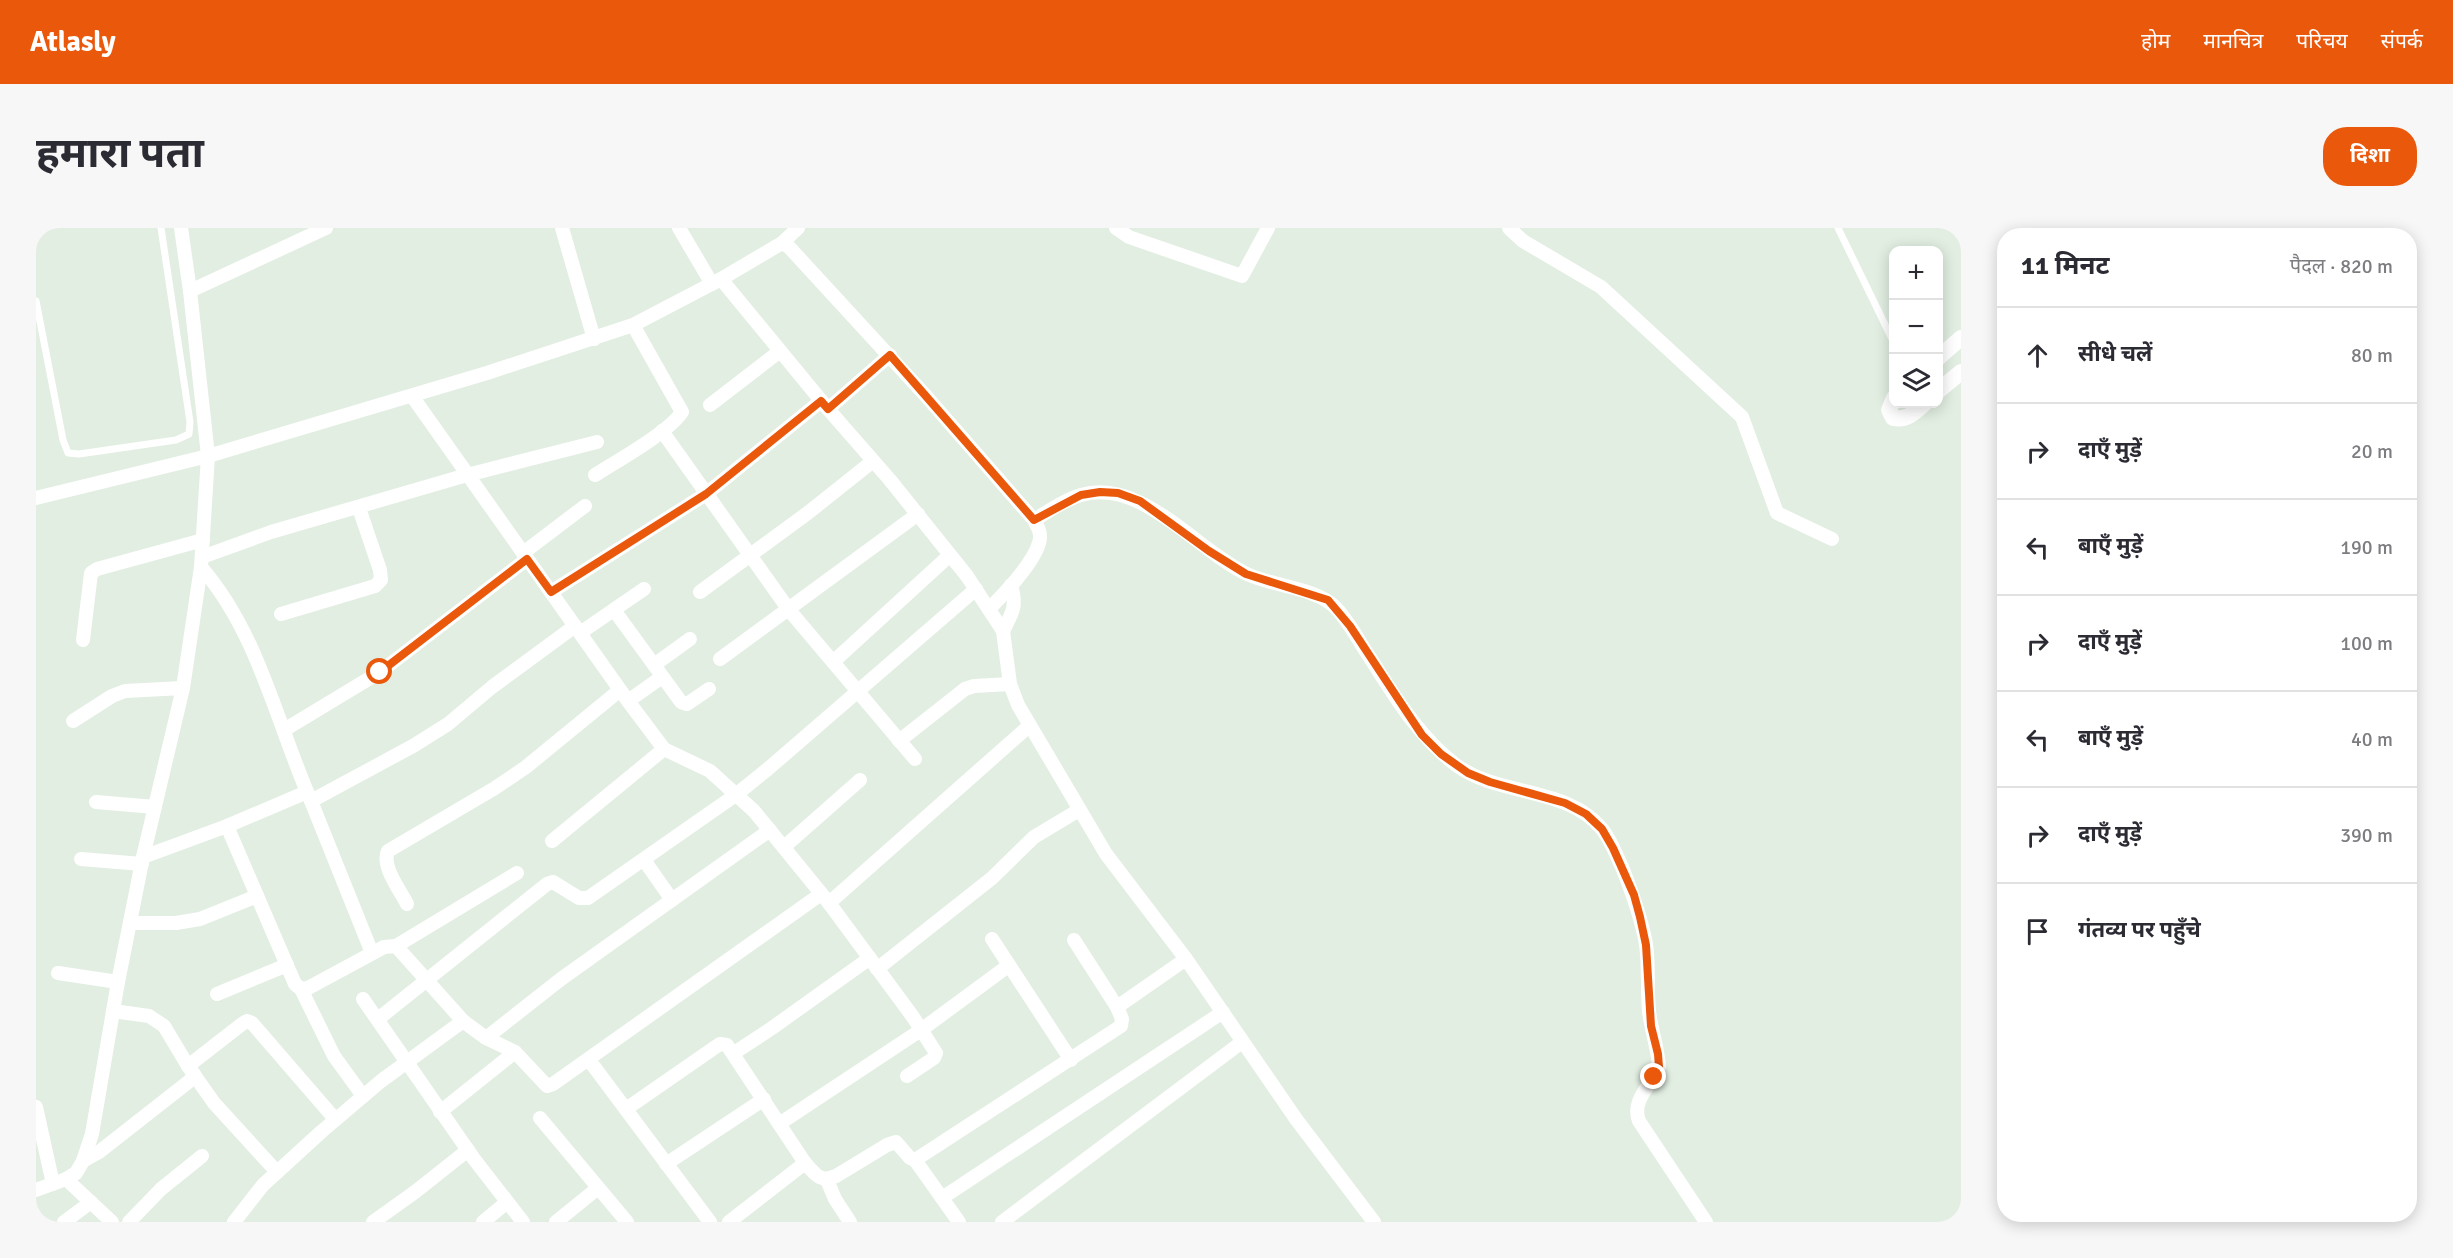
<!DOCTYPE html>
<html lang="hi">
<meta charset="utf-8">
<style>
body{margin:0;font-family:Signika,"Noto Sans Devanagari",sans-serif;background:#f7f7f7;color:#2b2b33}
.controls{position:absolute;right:18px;top:18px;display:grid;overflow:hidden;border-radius:12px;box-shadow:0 3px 15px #0003}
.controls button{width:54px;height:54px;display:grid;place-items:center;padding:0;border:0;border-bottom:2px solid #e1e1e2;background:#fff;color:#2b2b33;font:30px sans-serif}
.stop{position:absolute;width:18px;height:18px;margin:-14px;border:4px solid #ea580c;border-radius:50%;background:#fff}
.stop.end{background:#ea580c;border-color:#fff;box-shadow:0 2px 6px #0008}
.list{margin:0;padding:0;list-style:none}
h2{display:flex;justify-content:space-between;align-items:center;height:78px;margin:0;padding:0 24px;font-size:26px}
h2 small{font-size:20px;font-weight:400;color:#7c7c81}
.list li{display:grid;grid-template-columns:39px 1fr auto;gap:18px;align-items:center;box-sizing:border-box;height:96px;padding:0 24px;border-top:2px solid #e1e1e2}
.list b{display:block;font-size:22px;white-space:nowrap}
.list em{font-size:20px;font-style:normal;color:#7c7c81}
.icon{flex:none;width:33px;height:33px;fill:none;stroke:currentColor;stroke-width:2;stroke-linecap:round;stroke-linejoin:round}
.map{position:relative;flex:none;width:1925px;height:994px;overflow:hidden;border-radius:24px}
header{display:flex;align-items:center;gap:36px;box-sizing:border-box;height:84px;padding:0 30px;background:#ea580c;color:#fff}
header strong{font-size:28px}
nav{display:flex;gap:33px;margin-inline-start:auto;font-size:21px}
.intro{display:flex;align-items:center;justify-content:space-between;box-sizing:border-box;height:144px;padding:0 36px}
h1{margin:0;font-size:42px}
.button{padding:15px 27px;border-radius:24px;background:#ea580c;color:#fff;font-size:21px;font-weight:700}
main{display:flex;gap:36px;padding:0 36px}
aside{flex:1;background:#fff;border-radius:24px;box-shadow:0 3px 15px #0003}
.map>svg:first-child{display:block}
</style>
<header>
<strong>Atlasly</strong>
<nav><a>होम</a><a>मानचित्र</a><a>परिचय</a><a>संपर्क</a></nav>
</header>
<div class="intro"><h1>हमारा पता</h1><a class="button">दिशा</a></div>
<main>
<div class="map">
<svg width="1925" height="994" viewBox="0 0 1925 994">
<rect width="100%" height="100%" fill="#e2eee2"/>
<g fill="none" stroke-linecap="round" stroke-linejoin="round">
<g stroke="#fff" stroke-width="7">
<polyline points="1802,0 1858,115"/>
<polyline points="0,73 27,212 32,225 43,226 140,212 153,206 154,194 125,0"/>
</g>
<g stroke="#fff" stroke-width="14">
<polyline points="145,0 154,63 290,0"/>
<polyline points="526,0 558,111"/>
<polyline points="643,0 676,56"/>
<polyline points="1080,0 1093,9 1206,48 1232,0"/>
<polyline points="1473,0 1487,13 1565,59 1706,189 1741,285 1796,311"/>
<polyline points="746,15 762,0"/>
<polyline points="685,51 792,181 854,252 931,348 967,403 974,456 982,477 1070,626 1150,731 1260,891 1338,994"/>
<path d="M154 63 172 228 451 145 597 97 685 51 746 15 753 19 890 168 998 292C1002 299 1006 306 1003 315 997 336 969 365 953 381"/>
<polyline points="376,168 592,473 628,521 674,543 718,583 793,675 877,789 900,825 898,830 871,848"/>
<polyline points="674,177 744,123"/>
<polyline points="792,181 854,127"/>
<polyline points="626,203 753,382 879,531"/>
<path d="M559 247C581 233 633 204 646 184L597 97"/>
<path d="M0 270 172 228 165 339C223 406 240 494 275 573L377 518 412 496 456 459 539 398"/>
<path d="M998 292C1013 283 1028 272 1045 267 1105 249 1160 322 1211 346 1236 358 1280 360 1299 379 1311 391 1320 408 1329 422 1356 463 1380 507 1420 537 1463 569 1531 558 1566 601 1575 612 1580 627 1586 639 1596 664 1605 689 1610 716 1613 738 1611 761 1613 783 1615 802 1622 820 1623 839 1615 857 1595 873 1603 893L1670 994"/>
<polyline points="487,325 549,278"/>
<polyline points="166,329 235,304 431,247 561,214"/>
<polyline points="515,364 670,266 785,173"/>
<polyline points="664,364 773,284 837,233"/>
<polyline points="578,382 645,474 651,476 673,461"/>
<polyline points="245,386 339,358 345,352 344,342 323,280"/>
<path d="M967 403C977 384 981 378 975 357"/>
<polyline points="544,405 608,361"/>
<polyline points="47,412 55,345 61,341 167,312"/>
<polyline points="684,431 882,286"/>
<polyline points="797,434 914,327"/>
<polyline points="618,437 654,411"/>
<polyline points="592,473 626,449"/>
<polyline points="37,493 76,468 89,463 147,460"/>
<polyline points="248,502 344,444 491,331"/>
<polyline points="863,513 929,461 938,458 974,456"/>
<polyline points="275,573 336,725"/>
<polyline points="60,574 119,579"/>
<polyline points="191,598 259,756 265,761 272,760 348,719 360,718 427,793 450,810 479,824 511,858 517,856 785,666"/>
<polyline points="516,613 628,521"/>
<polyline points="748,619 824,552"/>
<polyline points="107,629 191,598 271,564"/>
<polyline points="45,631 106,636"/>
<polyline points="608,632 636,672"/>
<polyline points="793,675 993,498"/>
<path d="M371 676C364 662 345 638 352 623L459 560 490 539 584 462"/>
<polyline points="94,695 140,695 164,691 221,668"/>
<polyline points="956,711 1035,832"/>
<polyline points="360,718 481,645"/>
<polyline points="841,741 956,650 998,609 1043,582"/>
<polyline points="22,745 82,754"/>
<polyline points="265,761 298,828 327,868"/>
<polyline points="181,766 251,737"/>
<polyline points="327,771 438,931 487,994"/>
<polyline points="1081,779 1150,731"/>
<polyline points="77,783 113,788 128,798 152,838 178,875 241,944"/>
<polyline points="342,791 511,656 517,654 543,670 552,670 701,566 733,540 940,361"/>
<polyline points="450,810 525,751 734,602"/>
<polyline points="698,825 736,800 834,730"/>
<polyline points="553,832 674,994"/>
<polyline points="152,838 206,796 211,793 216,795 299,891"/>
<polyline points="0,879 17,956"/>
<path d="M590 881 678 820 684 816 691 817 769 935C779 946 784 955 800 948L851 917 860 914 874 930 879 932 1085 798 1086 791 1081 779 1038 712"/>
<polyline points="404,884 479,824"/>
<polyline points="504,890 591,994"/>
<polyline points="743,896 885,802 972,738"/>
<polyline points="879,932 923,994"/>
<polyline points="47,933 63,924 151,855 159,848 157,845"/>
<polyline points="630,936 728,871"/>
<polyline points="30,951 76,994"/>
<polyline points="791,952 799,971 814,994"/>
<polyline points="0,962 30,951 40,945 47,933 56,906 82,754 107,629 147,460 165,339"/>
<polyline points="906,970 1187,784"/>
<polyline points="28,994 55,974"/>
<polyline points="93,994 125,961 166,928"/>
<polyline points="198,994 227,957 285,904 345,853 427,793"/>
<polyline points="337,994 379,964 432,922"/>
<polyline points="447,994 470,975"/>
<polyline points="520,994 562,960"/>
<polyline points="693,994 769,935"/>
<polyline points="966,994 1206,814"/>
</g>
<g stroke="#fff" stroke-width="16">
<polyline points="1902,130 1925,110"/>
<polyline points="1902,163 1925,144"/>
<path d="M1858 170 1853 182 1857 190C1871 193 1879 184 1888 176"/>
</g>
</g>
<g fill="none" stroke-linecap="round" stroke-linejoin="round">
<polyline stroke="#ea580c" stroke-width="8" points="344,444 491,331 515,364 670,266 785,173 792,181 854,127 998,292 1045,267 1064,264 1082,265 1104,273 1173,323 1210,346 1292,372 1314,398 1386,507 1405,526 1432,545 1454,554 1529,575 1550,586 1566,601 1577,620 1598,667 1604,689 1610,717 1615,798 1622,826 1623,839 1618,849"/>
</g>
</svg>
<div class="controls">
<button>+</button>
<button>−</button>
<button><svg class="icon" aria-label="layers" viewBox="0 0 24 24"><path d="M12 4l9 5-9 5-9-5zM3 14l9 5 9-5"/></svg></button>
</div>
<div class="stop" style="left:344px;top:444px"></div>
<div class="stop end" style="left:1618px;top:849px"></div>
</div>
<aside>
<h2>11 मिनट<small>पैदल · 820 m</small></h2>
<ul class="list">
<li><svg class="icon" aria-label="ahead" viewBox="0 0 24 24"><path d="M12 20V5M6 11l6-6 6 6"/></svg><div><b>सीधे चलें</b></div><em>80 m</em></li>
<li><svg class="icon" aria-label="right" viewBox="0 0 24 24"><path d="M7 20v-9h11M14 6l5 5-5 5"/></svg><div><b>दाएँ मुड़ें</b></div><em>20 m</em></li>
<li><svg class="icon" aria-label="left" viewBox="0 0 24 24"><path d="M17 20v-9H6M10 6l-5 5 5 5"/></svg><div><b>बाएँ मुड़ें</b></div><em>190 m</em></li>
<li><svg class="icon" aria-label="right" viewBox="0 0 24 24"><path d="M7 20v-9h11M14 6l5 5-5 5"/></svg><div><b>दाएँ मुड़ें</b></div><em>100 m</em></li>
<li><svg class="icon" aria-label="left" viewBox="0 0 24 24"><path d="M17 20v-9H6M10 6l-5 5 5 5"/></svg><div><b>बाएँ मुड़ें</b></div><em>40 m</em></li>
<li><svg class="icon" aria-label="right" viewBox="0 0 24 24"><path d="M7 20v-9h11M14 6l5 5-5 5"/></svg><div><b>दाएँ मुड़ें</b></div><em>390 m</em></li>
<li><svg class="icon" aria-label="arrive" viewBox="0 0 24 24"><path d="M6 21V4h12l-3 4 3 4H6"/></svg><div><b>गंतव्य पर पहुँचे</b></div></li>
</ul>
</aside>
</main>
